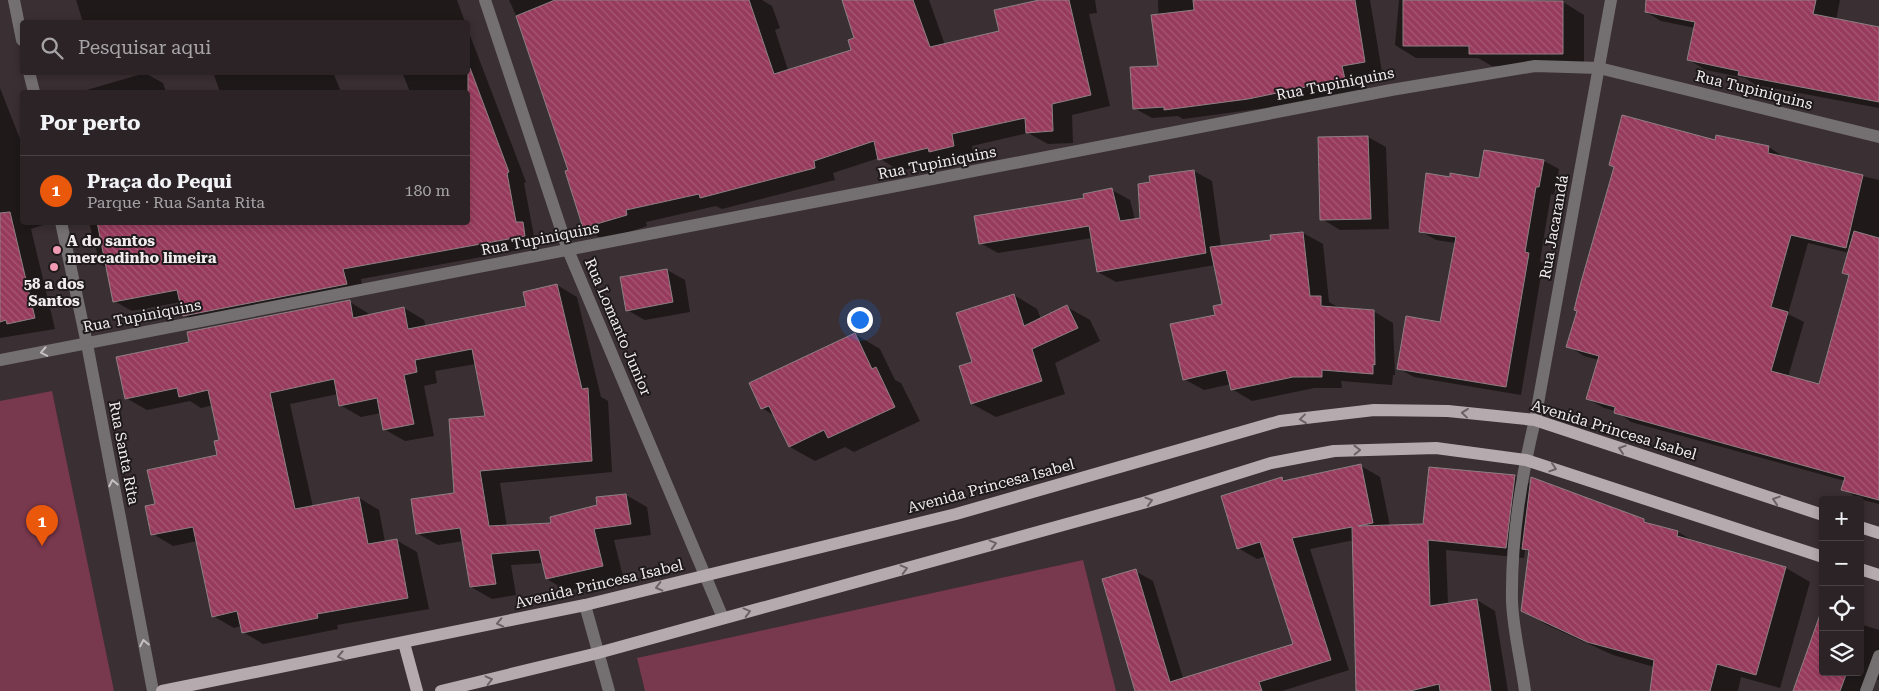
<!DOCTYPE html>
<html lang="pt">
<meta charset="utf-8">
<style>
body{margin:0;font-family:"Roboto Serif",serif;background:#382f32;color:#f1f3f6}
.controls{position:absolute;right:15px;bottom:15px;display:grid;overflow:hidden;border-radius:5px;box-shadow:0 2px 8px #0003}
.controls button{width:45px;height:45px;display:grid;place-items:center;padding:0;border:0;border-bottom:1px solid #484043;background:#2c2326;color:#f1f3f6;font:25px sans-serif}
.you{position:absolute;left:859px;top:319px;width:18px;height:18px;margin:-12px;border:4px solid #fff;border-radius:50%;background:#1a73e8;box-shadow:0 0 0 8px #1a73e833}
.badge{display:grid;place-items:center;width:32px;height:32px;border-radius:50%;background:#ea580c;color:#fff;font-size:16px;font-weight:700}
.pin{position:absolute;translate:-50% -41px;filter:drop-shadow(0 1px 2px #0008)}
.pin::after{content:'';position:absolute;top:26px;width:18px;height:15px;background:inherit;clip-path:polygon(0 0,100% 0,50% 100%)}
.list{margin:0;padding:0;list-style:none}
h2{display:flex;justify-content:space-between;align-items:center;height:65px;margin:0;padding:0 20px;font-size:21px}
h2 small{font-size:16px;font-weight:400;color:#a6a4a7}
.list li{display:grid;grid-template-columns:32px 1fr auto;gap:15px;align-items:center;box-sizing:border-box;height:70px;padding:0 20px;border-top:1px solid #484043}
.list b{display:block;font-size:19px;white-space:nowrap}
.list p{margin:0;font-size:16px;white-space:nowrap;color:#a6a4a7}
.list em{font-size:16px;font-style:normal;color:#a6a4a7}
.icon{flex:none;width:28px;height:28px;fill:none;stroke:currentColor;stroke-width:2;stroke-linecap:round;stroke-linejoin:round}
.map{position:relative;flex:none;width:1879px;height:691px;overflow:hidden}
.search{position:absolute;background:#2c2326;box-shadow:0 2px 8px #0003;left:20px;top:20px;width:450px;height:55px;display:flex;align-items:center;gap:12px;box-sizing:border-box;padding:0 18px;border-radius:5px;color:#a6a4a7;font-size:19px}
.panel{position:absolute;background:#2c2326;box-shadow:0 2px 8px #0003;left:20px;top:90px;width:450px;height:135px;border-radius:5px}
.map>svg:first-child{display:block}
</style>
<div class="map">
<svg width="1879" height="691" viewBox="0 0 1879 691">
<defs>
<pattern id="building-back-hatch" width="6" height="6" patternUnits="userSpaceOnUse" patternTransform="scale(1.25)"><rect width="6" height="6" fill="#973b5c"/><path d="M-1 5l2 2M0 0l6 6M5-1l2 2" fill="none" stroke="#a65874"/></pattern>
</defs>
<rect width="100%" height="100%" fill="#3a2f32"/>
<g fill="#78384d">
<polygon points="52,391 114,691 0,691 0,401"/>
<polygon points="1083,560 1116,691 645,691 637,658"/>
</g>
<g fill="#0007" fill-rule="evenodd">
<polygon points="76,0 457,0 465,22 83,22"/>
<polygon points="509,0 762,0 772,6 780,28 775,30 788,70 852,51 856,39 844,0 929,0 945,45 1001,32 1043,0 1095,0 1097,13 1089,14 1110,106 1072,115 1073,143 1048,144 1028,133 972,146 974,158 950,163 945,160 900,171 879,158 833,173 835,180 722,209 716,206 646,222 647,226 604,240 584,228 570,171 527,39"/>
<polygon points="1158,0 1370,0 1382,72 1359,76 1362,89 1265,108 1183,119 1178,116 1152,118 1134,108 1160,67"/>
<polygon points="1399,0 1563,2 1584,15 1584,66 1492,66 1478,58 1416,58 1395,45"/>
<polygon points="1646,0 1840,0 1836,20 1879,28 1879,108 1756,85 1745,78 1706,70 1689,60 1695,28 1661,21 1644,11"/>
<polygon points="468,30 526,182 524,183 536,247 361,279 364,294 202,326 184,315 181,302 132,311 114,301 107,268 100,264 89,222 468,222 468,92 410,92 402,72 468,72"/>
<polygon points="213,72 333,72 341,92 220,92"/>
<polygon points="145,73 163,83 166,92 80,92"/>
<polygon points="0,88 22,144 22,222 42,222 43,225 31,229 55,329 0,338"/>
<polygon points="1368,137 1386,147 1389,229 1340,230 1322,219 1319,139"/>
<path d="M1716 141 1769 147 1785 158 1879 180V504L1859 499 1843 489 1845 481 1631 422 1616 411 1604 408 1588 399 1599 360 1584 356 1568 346ZM1808 243 1849 253 1843 272 1850 276 1820 386 1788 377 1804 322 1788 314Z"/>
<polygon points="1544,161 1559,169 1554,195 1551,194 1540,261 1543,263 1521,395 1414,377 1398,368 1441,324 1456,243 1436,240 1420,231 1451,178 1480,179"/>
<polygon points="1194,171 1212,181 1221,247 1272,241 1272,236 1303,233 1323,244 1329,302 1341,309 1373,311 1393,323 1395,375 1393,375 1392,385 1341,381 1342,388 1314,388 1252,401 1232,389 1231,384 1204,390 1184,379 1224,305 1215,265 1116,282 1098,272 1092,238 998,253 980,243 1112,190 1130,200 1135,220 1141,219 1151,183"/>
<polygon points="667,270 685,280 690,312 645,320 627,310"/>
<polygon points="557,285 577,297 601,397 608,401 612,472 500,483 507,527 553,524 599,506 598,498 626,495 647,507 651,535 614,540 623,577 567,591 547,579 543,563 511,565 516,595 492,599 471,587 464,541 438,545 417,533 455,495 487,417 476,364 435,371 437,383 424,386 434,436 405,441 384,429 381,413 361,417 340,405 338,394 290,404 313,507 359,498 379,510 385,542 396,540 417,552 429,609 337,625 338,629 263,644 243,632 241,626 234,628 213,616 197,541 173,546 153,534 157,505 218,456 220,441 213,405 201,408 190,401 147,410 126,398 191,343 350,302 371,315 404,308 424,320 426,327 527,307"/>
<polygon points="1014,295 1037,309 1041,319 1067,307 1090,320 1100,341 1055,363 1065,394 996,417 972,404 960,367 974,363"/>
<polygon points="855,334 880,349 895,380 901,383 920,421 854,452 845,447 815,461 790,447 775,416 762,408"/>
<polygon points="1361,466 1380,477 1390,526 1424,525 1515,476 1532,485 1678,532 1695,542 1786,568 1810,582 1780,688 1741,677 1738,691 1651,691 1654,667 1613,655 1547,625 1522,610 1530,552 1525,550 1524,558 1446,550 1448,605 1477,600 1495,611 1508,691 1358,691 1354,540 1310,549 1349,670 1282,691 1198,691 1295,645 1266,556 1257,559 1238,548 1282,478 1287,481"/>
<polygon points="1135,571 1153,581 1187,691 1137,691"/>
<polygon points="1823,611 1823,672 1860,672 1860,624 1879,630 1879,680 1874,678 1870,691 1794,691"/>
</g>
<g fill="url(#building-back-hatch)" stroke="#8d8083">
<polygon points="555,0 749,0 774,74 851,50 848,40 854,38 842,0 913,0 930,47 999,31 994,10 1039,0 1069,0 1091,95 1052,104 1053,131 1026,133 1025,118 952,134 954,146 929,152 928,148 878,160 874,141 814,161 815,168 700,198 699,194 626,210 627,215 583,228 565,171 568,170 516,16"/>
<polygon points="1193,0 1355,0 1365,62 1342,66 1345,79 1248,99 1164,110 1164,107 1133,109 1130,67 1158,66 1151,15 1194,10"/>
<polygon points="1403,0 1563,1 1563,54 1469,54 1469,46 1403,46"/>
<polygon points="1646,0 1816,0 1813,14 1879,27 1879,102 1738,75 1739,71 1687,60 1695,22 1645,12"/>
<polygon points="470,68 509,172 507,173 516,222 523,222 525,236 343,269 347,284 183,316 177,290 113,302 97,222 468,222 468,69"/>
<polygon points="1622,115 1715,140 1716,135 1769,146 1768,153 1863,175 1846,248 1791,235 1771,307 1788,312 1771,371 1819,384 1849,275 1842,273 1854,231 1879,238 1879,500 1841,490 1845,477 1614,413 1615,407 1586,399 1599,356 1566,347 1577,311 1574,310 1581,282 1614,167 1609,165"/>
<polygon points="1368,136 1371,219 1320,220 1318,137"/>
<polygon points="1484,150 1544,160 1539,187 1536,187 1525,252 1529,253 1506,387 1397,369 1406,316 1440,322 1456,237 1419,232 1426,173 1450,177 1450,173 1479,178"/>
<polygon points="1194,170 1206,253 1097,272 1089,226 979,244 974,216 1084,198 1083,194 1112,188 1120,221 1140,218 1138,184 1150,182 1149,176"/>
<polygon points="10,212 35,318 7,324 6,320 0,322 0,213"/>
<polygon points="1303,232 1310,296 1321,296 1321,306 1374,310 1375,365 1373,364 1373,374 1322,370 1322,377 1293,377 1231,390 1226,370 1183,380 1170,324 1215,315 1213,306 1222,304 1210,247 1271,240 1270,235"/>
<polygon points="667,269 673,302 626,311 620,277"/>
<polygon points="557,284 582,389 588,388 592,461 480,471 489,526 551,523 550,517 597,505 596,497 626,494 631,524 594,529 603,566 546,579 539,550 491,554 496,584 470,587 460,528 416,534 411,499 454,493 449,419 485,416 472,349 415,360 417,372 404,375 414,424 383,430 377,398 339,406 334,379 270,393 295,509 359,497 368,544 397,539 408,598 317,614 318,618 242,633 237,611 212,617 193,527 151,535 145,506 155,504 147,470 217,455 214,441 219,440 208,390 179,397 177,388 125,399 116,357 189,342 187,332 350,300 353,318 404,307 408,329 526,306 523,292"/>
<polygon points="1014,294 1024,326 1067,305 1078,328 1032,349 1042,381 971,404 959,366 972,362 956,313"/>
<polygon points="855,333 872,369 876,367 895,407 828,438 824,430 789,447 769,406 761,409 749,383"/>
<polygon points="1361,464 1373,523 1358,526 1423,524 1429,467 1515,475 1506,548 1428,540 1430,606 1477,599 1491,691 1440,691 1439,684 1410,691 1356,691 1352,527 1292,538 1331,660 1259,682 1262,691 1135,691 1102,579 1136,569 1170,682 1293,644 1260,542 1237,549 1221,496 1282,477 1283,481"/>
<polygon points="1531,477 1644,519 1644,522 1678,531 1677,536 1786,567 1756,675 1717,664 1710,691 1650,691 1654,660 1587,642 1521,611 1529,550 1522,549"/>
<polygon points="1822,609 1823,672 1847,672 1840,691 1793,691"/>
</g>
<g fill="none" stroke-linecap="round" stroke-linejoin="round">
<g stroke="#746f70" stroke-width="12">
<polyline points="14,0 22,40"/>
<polyline points="485,0 568,250 723,618"/>
<polyline points="29,72 34,92"/>
<polyline points="61,222 87,344 153,691"/>
<polyline points="0,360 1391,90 1535,66 1599,68 1879,137"/>
<polyline points="585,605 609,691"/>
<path d="M1525 691C1521 661 1513 630 1512 601 1511 541 1521 478 1535 420L1611 0"/>
<polyline points="1866,691 1879,656"/>
</g>
<g stroke="#b5aaad" stroke-width="12">
<polyline points="1860,527 1879,533"/>
<polyline points="1860,569 1879,575"/>
<polyline points="404,643 417,691"/>
<polyline points="162,691 585,605 956,514 1280,421 1374,410 1448,411 1535,420 1823,515"/>
<polyline points="441,691 598,653 1143,503 1271,463 1334,451 1436,448 1526,460 1823,557"/>
</g>
</g>
<defs><path id="oneway-chevron" d="M-2-3.5L2.5 0L-2 3.5" fill="none" stroke-width="1.6" stroke-linecap="round" stroke-linejoin="round" transform="scale(1.25)"/></defs>
<g stroke="#c7c0c2">
<use href="#oneway-chevron" transform="translate(44 352) rotate(169)"/>
<use href="#oneway-chevron" transform="translate(113 483) rotate(-101)"/>
<use href="#oneway-chevron" transform="translate(144 643) rotate(-101)"/>
</g>
<g stroke="#6a6264">
<use href="#oneway-chevron" transform="translate(1465 413) rotate(-174)"/>
<use href="#oneway-chevron" transform="translate(1303 419) rotate(173)"/>
<use href="#oneway-chevron" transform="translate(1622 449) rotate(-162)"/>
<use href="#oneway-chevron" transform="translate(1357 450) rotate(-1)"/>
<use href="#oneway-chevron" transform="translate(1553 468) rotate(18)"/>
<use href="#oneway-chevron" transform="translate(1776 500) rotate(-162)"/>
<use href="#oneway-chevron" transform="translate(1149 501) rotate(-17)"/>
<use href="#oneway-chevron" transform="translate(993 544) rotate(-15)"/>
<use href="#oneway-chevron" transform="translate(904 569) rotate(-15)"/>
<use href="#oneway-chevron" transform="translate(659 587) rotate(166)"/>
<use href="#oneway-chevron" transform="translate(747 612) rotate(-15)"/>
<use href="#oneway-chevron" transform="translate(500 623) rotate(168)"/>
<use href="#oneway-chevron" transform="translate(341 656) rotate(169)"/>
<use href="#oneway-chevron" transform="translate(489 680) rotate(-14)"/>
</g>
<g fill="#f19ab3" stroke="#1e191a" stroke-width="2">
<circle cx="57" cy="250" r="5"/>
<circle cx="54" cy="267" r="5"/>
</g>
<g text-anchor="middle" dominant-baseline="central" stroke-width="4" stroke-linejoin="round" paint-order="stroke">
<g font-size="15" fill="#f3ecee" stroke="#1e191a">
<text transform="translate(1335 84) rotate(-11)">Rua Tupiniquins</text>
<text transform="translate(1754 90) rotate(14)">Rua Tupiniquins</text>
<text transform="translate(937 163) rotate(-11)">Rua Tupiniquins</text>
<text transform="translate(1554 227) rotate(-80)">Rua Jacarandá</text>
<text transform="translate(540 239) rotate(-11)">Rua Tupiniquins</text>
<text transform="translate(142 316) rotate(-11)">Rua Tupiniquins</text>
<text transform="translate(618 327) rotate(67)">Rua Lomanto Junior</text>
<text transform="translate(1614 430) rotate(17)">Avenida Princesa Isabel</text>
<text transform="translate(124 453) rotate(79)">Rua Santa Rita</text>
<text transform="translate(991 486) rotate(-15)">Avenida Princesa Isabel</text>
<text transform="translate(599 584) rotate(-13)">Avenida Princesa Isabel</text>
</g>
<g font-size="15" font-weight="bold" fill="#f3ecee" stroke="#1e191a" text-anchor="start">
<text x="67" y="241">A do santos<tspan x="67" dy="17">mercadinho limeira</tspan></text>
<text x="54" y="284" text-anchor="middle">58 a dos<tspan x="54" dy="17">Santos</tspan></text>
</g>
</g>
</svg>
<div class="controls">
<button>+</button>
<button>−</button>
<button><svg class="icon" aria-label="locate" viewBox="0 0 24 24"><circle cx="12" cy="12" r="6"/><path d="M12 2v4M12 18v4M2 12h4M18 12h4"/></svg></button>
<button><svg class="icon" aria-label="layers" viewBox="0 0 24 24"><path d="M12 4l9 5-9 5-9-5zM3 14l9 5 9-5"/></svg></button>
</div>
<div class="you"></div>
<div class="pin badge" style="left:42px;top:546px">1</div>
<div class="search"><svg class="icon" aria-label="search" viewBox="0 0 24 24"><circle cx="10" cy="10" r="6"/><path d="M15 15l6 6"/></svg>Pesquisar aqui</div>
<section class="panel">
<h2>Por perto<small></small></h2>
<ul class="list">
<li><span class="badge">1</span><div><b>Praça do Pequi</b><p>Parque · Rua Santa Rita</p></div><em>180 m</em></li>
</ul>
</section>
</div>
